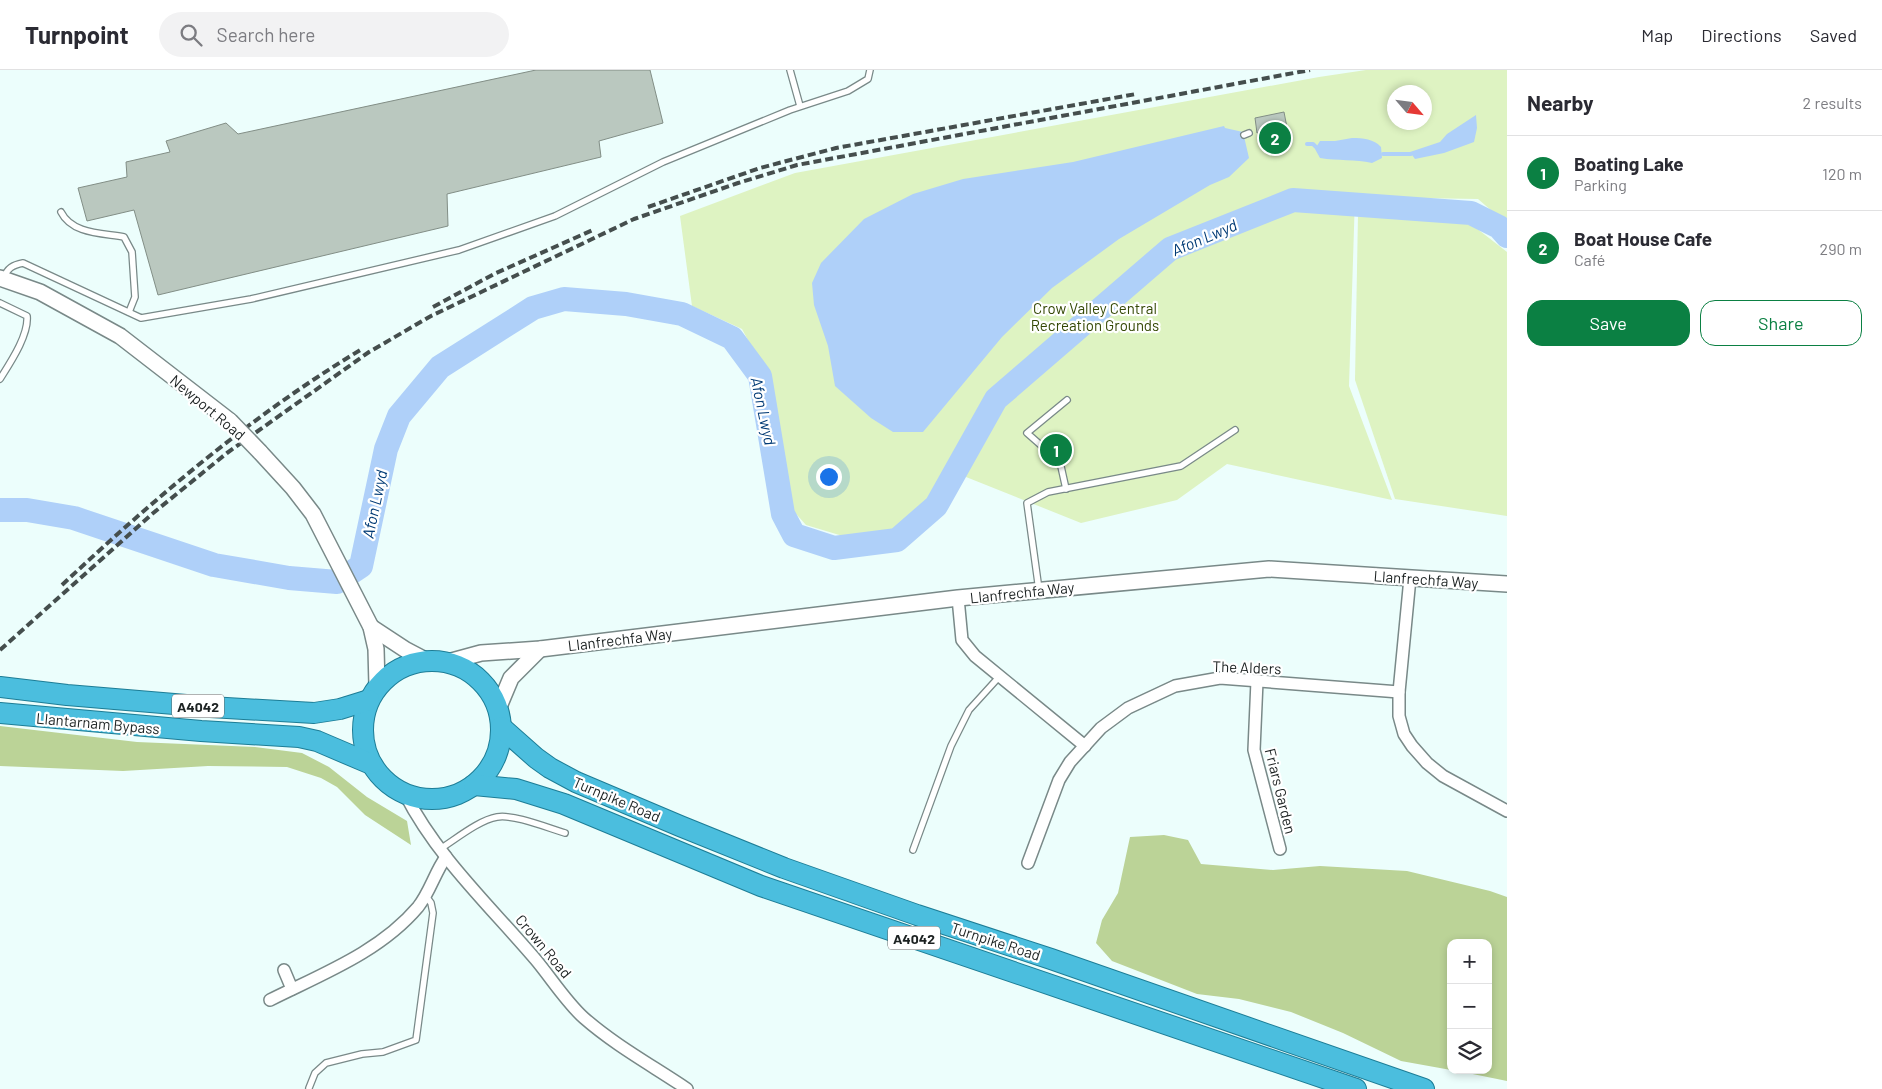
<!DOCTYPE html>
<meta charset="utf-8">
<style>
body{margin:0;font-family:Barlow,sans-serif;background:#f2f2f3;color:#2b2b33}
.controls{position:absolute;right:15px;bottom:15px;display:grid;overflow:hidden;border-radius:10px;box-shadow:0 2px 8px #0003}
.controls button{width:45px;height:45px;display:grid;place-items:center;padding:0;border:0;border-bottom:1px solid #e1e1e2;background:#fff;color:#2b2b33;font:25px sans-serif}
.compass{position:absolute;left:1387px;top:15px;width:45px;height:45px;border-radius:50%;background:#fff;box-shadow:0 2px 8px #0003;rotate:118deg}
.you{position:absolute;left:828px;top:406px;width:18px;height:18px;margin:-12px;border:4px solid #fff;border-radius:50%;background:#1a73e8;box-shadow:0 0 0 8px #1a73e833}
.badge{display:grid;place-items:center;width:32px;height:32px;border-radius:50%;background:#0b8043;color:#fff;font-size:16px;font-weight:700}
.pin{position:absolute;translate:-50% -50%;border:2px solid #fff;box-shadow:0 1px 5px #0006}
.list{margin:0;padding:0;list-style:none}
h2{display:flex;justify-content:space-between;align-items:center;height:65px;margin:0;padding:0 20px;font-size:21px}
h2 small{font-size:16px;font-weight:400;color:#7c7c81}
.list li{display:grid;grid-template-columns:32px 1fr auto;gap:15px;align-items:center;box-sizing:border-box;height:75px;padding:0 20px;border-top:1px solid #e1e1e2}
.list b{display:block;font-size:19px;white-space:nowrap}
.list p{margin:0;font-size:16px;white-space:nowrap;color:#7c7c81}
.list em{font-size:16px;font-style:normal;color:#7c7c81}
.actions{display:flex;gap:10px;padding:15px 20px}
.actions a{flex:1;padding:11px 0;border:1px solid #0b8043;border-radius:15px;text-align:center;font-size:18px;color:#0b8043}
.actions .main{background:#0b8043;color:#fff}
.icon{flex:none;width:28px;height:28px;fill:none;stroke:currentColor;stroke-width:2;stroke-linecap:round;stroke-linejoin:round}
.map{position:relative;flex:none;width:1507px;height:1019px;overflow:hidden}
header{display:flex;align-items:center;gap:30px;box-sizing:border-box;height:70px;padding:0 25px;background:#fff;border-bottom:1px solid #e1e1e2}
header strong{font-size:24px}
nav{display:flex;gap:28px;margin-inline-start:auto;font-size:18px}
.search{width:350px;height:45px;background:#f2f2f3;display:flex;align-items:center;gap:12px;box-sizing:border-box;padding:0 18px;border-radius:28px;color:#7c7c81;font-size:19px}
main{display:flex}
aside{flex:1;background:#fff}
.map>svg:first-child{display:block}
</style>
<header>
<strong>Turnpoint</strong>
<div class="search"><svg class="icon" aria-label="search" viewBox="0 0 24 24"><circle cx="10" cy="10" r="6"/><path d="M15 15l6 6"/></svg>Search here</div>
<nav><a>Map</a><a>Directions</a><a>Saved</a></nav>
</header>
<main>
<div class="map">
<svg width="1507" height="1019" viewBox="0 0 1507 1019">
<rect width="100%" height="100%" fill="#ecfefc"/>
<g fill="#def3c2" fill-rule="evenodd">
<path d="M1366 0H1507V154L1478 129 1355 127 1349 316 1392 430 1227 394 1177 430 1081 453 951 401 930 437 897 464 846 467 806 455 789 436 772 315 742 259 692 236 680 146 795 103 1319 7ZM1394 22H1424V52H1394Z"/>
<polygon points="1358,144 1471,154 1507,182 1507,446 1395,429 1355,310"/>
</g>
<g fill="#bbd397">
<polygon points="0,656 137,672 255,677 302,683 329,697 367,727 407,751 411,775 365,745 337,717 321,708 287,697 208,696 123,701 0,696"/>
<polygon points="1164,765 1188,770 1201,794 1273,800 1320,796 1407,801 1490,821 1507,827 1507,1011 1453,1000 1488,1000 1488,873 1451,873 1451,1000 1401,991 1343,963 1291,942 1239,929 1197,924 1112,891 1096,873 1102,850 1118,823 1130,767"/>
</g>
<g fill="#afd0f9">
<polygon points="1476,45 1477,58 1474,72 1444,83 1415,89 1410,82 1440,72 1447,64"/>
<polygon points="1224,56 1225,58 1243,62 1249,88 1229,107 1210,115 1119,169 1052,218 1002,267 923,362 893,362 871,348 835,316 828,276 814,235 812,213 821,193 864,149 913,124 963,109 1073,92"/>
<path d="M1352 68C1363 68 1374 69 1381 77L1382 88 1372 93C1355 89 1338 91 1320 88L1315 79 1320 71H1335Z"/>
</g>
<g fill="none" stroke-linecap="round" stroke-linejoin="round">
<g stroke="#afd0f9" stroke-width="4">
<polyline points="1307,74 1313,74 1316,77"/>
<polyline points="1383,84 1411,84"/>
</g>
<polyline stroke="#afd0f9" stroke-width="24" points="0,440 27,440 74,448 214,495 289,508 337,512 361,496 386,379 399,346 440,297 533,238 564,229 626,234 682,244 732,268 760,306 783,444 794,465 834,478 897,470 936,436 996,329 1170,179 1293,130 1471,143 1499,157 1507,166"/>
</g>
<g fill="#bac8bf" stroke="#828e86">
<polygon points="536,0 650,0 663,53 599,71 601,87 447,124 448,156 158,225 134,140 87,151 78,118 127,107 126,92 170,82 166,71 226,53 238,64"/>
<polygon points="1284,42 1289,68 1283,69 1284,74 1266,77 1263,62 1257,63 1255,48"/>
</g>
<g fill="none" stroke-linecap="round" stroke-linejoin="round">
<defs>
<g id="service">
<polyline points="790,0 800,36"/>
<polyline points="1244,65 1249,63"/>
<path d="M61 142C72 164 102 163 124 167L132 182 135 227 129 242"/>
<path d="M4 208C7 198 13 195 23 193L141 248 251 229 459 180 555 146 663 92 790 40 848 21 868 9 870 0"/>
<path d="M0 233 27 246C29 265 10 293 0 309"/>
<polyline points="1066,419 1060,392 1027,363 1067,330"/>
<polyline points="1039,520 1027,433 1048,422 1181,396 1235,360"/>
<path d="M440 779C456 769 479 750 497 747 514 744 548 758 565 763"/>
<polyline points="913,780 951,676 969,640 999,607"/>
<polyline points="309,1018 315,1003 326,993 362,984 383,982 416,970 433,843 431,833 425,825"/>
</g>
<g id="minor">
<polyline points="1410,508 1399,622 1399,646 1404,664 1412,676 1427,693 1443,706 1507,741"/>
<polyline points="958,528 962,570 975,586 1085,676"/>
<polyline points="1257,611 1254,680 1280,779"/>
<path d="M405 724C437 787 491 837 536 890 551 908 567 933 584 948 616 976 653 996 687 1019"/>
<polyline points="1028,793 1059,710 1070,692 1101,658 1128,638 1175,616 1220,608 1399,622"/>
<polyline points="284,900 292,919"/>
<path d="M270 930C322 904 380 882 418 837 430 822 435 802 446 787"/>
</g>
<g id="tertiary">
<polyline points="0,208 40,222 120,266 230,351"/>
<polyline points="260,382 293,418 313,444 371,557 376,579 377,616"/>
<polyline points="371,557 406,580 427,591"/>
<polyline points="448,592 481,583 540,579 958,528 1269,499 1507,514"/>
<polyline points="498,639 511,608 540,579"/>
</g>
<g id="trunk">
<circle cx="432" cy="660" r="69"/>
<polyline points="0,617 67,625 210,637 314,643 340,639 369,630"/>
<polyline points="0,643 201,661 299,667 317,671 371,694"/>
<polyline points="501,657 536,688 550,698 576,712 680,756 784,798 917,845 1051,889 1424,1019"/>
<polyline points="474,715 516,719 564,734 761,816 1356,1019"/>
</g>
</defs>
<use href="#service" stroke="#798988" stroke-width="8"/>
<use href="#minor" stroke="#798988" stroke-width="14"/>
<use href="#tertiary" stroke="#798988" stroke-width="18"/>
<use href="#trunk" stroke="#1d7d96" stroke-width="22"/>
<use href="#service" stroke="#fff" stroke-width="5.5"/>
<use href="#minor" stroke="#fff" stroke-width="11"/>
<use href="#tertiary" stroke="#fff" stroke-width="15"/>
<use href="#trunk" stroke="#4bbede" stroke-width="20"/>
<g stroke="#454e4d" stroke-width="4" stroke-dasharray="8 4" stroke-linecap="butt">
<polyline points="648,137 760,98 836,78 1136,24"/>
<polyline points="433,237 494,204 595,159"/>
<path d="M62 515C155 428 252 345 362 279"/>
<polyline points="0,580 152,444 227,383 369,282 431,246 634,149 738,113 797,95 1310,0"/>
</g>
<defs>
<polyline id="tertiary-bridge" points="230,351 260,382"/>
</defs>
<use href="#tertiary-bridge" stroke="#798988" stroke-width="18" stroke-linecap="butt"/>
<use href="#tertiary-bridge" stroke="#fff" stroke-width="15"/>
</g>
<g text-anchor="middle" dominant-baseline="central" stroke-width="4.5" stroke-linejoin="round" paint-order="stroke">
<g fill="#fff" stroke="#606464" stroke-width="1">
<rect x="172" y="624.5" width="52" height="23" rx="4"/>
<rect x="888" y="856.5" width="52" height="23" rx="4"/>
</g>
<g font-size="14" font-weight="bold" fill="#1c2222">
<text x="198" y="636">A4042</text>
<text x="914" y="868">A4042</text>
</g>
<g font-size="15" fill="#344804" stroke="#fff">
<text x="1095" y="238">Crow Valley Central<tspan x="1095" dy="17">Recreation Grounds</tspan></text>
</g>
<g font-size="15" fill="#1c2222" stroke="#fff">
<text transform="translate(208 337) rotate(40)">Newport Road</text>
<text transform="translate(1426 509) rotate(4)">Llanfrechfa Way</text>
<text transform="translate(1022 522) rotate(-6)">Llanfrechfa Way</text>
<text transform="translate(620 569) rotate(-7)">Llanfrechfa Way</text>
<text transform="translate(1247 597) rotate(2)">The Alders</text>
<text transform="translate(98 653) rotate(5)">Llantarnam Bypass</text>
<text transform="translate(1281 721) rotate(76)">Friars Garden</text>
<text transform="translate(617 729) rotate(23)">Turnpike Road</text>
<text transform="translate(996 871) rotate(18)">Turnpike Road</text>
<text transform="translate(544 876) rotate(50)">Crown Road</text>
</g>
<g font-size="16" font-style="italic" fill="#003a75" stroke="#fff">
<text transform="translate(1204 167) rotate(-23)">Afon Lwyd</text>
<text transform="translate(764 341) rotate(78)">Afon Lwyd</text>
<text transform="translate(374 434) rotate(-78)">Afon Lwyd</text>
</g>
</g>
</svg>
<div class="controls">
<button>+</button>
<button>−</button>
<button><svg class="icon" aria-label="layers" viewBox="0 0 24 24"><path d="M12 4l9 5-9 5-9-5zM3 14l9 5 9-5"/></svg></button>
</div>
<svg class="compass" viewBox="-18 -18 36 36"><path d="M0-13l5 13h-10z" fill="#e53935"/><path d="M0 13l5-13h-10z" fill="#7c7c81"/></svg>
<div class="you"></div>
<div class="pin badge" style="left:1056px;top:380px">1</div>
<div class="pin badge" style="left:1275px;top:68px">2</div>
</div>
<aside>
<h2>Nearby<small>2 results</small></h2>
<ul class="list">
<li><span class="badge">1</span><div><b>Boating Lake</b><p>Parking</p></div><em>120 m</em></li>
<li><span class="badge">2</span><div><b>Boat House Cafe</b><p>Café</p></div><em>290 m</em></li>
</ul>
<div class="actions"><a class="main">Save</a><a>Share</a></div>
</aside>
</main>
